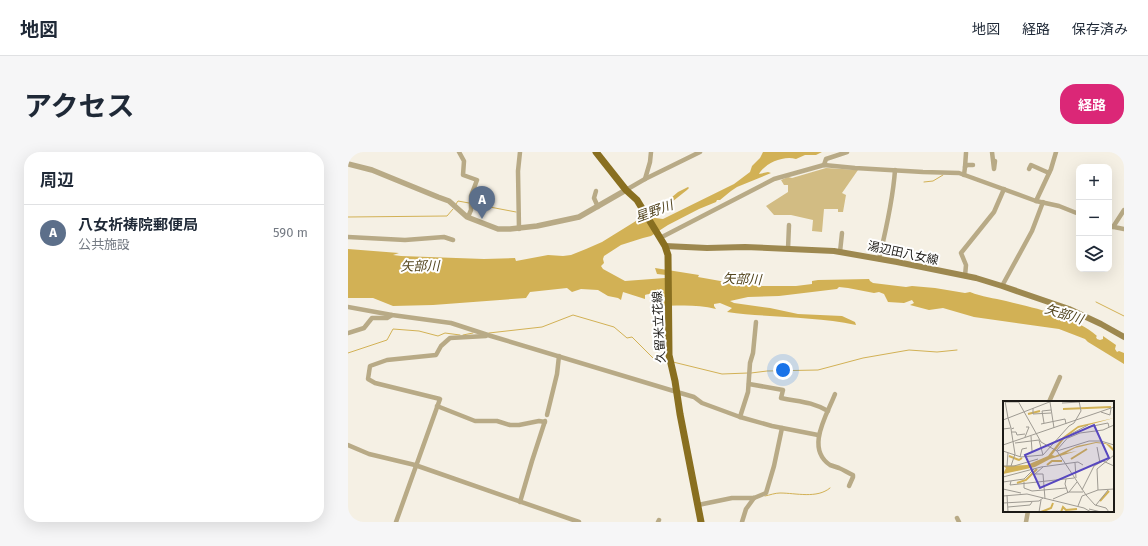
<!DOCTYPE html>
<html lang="ja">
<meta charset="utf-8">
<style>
body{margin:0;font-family:"Fira Sans","Noto Sans JP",sans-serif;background:#f6f6f7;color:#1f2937}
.controls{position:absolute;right:12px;top:12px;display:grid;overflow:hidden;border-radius:8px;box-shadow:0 4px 16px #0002}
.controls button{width:36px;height:36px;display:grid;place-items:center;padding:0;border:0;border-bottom:1px solid #e0e1e3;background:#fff;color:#1f2937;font:20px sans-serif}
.you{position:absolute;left:435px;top:218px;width:14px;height:14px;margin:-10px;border:3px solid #fff;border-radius:50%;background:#1a73e8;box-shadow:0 0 0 6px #1a73e833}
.badge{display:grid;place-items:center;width:26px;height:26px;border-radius:50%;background:#db2777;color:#fff;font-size:13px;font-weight:700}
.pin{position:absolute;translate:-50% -33px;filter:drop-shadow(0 1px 2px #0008)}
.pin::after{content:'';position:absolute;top:21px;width:14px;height:12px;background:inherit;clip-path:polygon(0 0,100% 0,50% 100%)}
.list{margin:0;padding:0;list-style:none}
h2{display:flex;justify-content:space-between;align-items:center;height:52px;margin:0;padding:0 16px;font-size:17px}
h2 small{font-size:13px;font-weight:400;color:#747a83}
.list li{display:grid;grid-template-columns:26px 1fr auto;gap:12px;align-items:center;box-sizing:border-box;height:56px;padding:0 16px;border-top:1px solid #e0e1e3}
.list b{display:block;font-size:15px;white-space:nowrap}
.list p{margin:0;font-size:13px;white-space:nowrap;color:#747a83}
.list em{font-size:13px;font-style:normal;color:#747a83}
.icon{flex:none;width:22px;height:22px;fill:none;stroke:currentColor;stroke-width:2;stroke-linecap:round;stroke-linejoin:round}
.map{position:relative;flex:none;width:776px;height:370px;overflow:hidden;border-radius:16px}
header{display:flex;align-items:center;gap:24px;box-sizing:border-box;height:56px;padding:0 20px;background:#fff;border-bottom:1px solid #e0e1e3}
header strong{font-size:19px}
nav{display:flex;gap:22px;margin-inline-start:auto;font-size:14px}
.intro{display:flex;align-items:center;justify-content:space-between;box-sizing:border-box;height:96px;padding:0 24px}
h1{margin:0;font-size:28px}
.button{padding:10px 18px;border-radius:16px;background:#db2777;color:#fff;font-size:14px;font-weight:700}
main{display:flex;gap:24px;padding:0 24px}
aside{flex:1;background:#fff;border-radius:16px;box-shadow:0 4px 16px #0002}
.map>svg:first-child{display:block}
</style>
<header>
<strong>地図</strong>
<nav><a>地図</a><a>経路</a><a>保存済み</a></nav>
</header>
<div class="intro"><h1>アクセス</h1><a class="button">経路</a></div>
<main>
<aside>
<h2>周辺<small></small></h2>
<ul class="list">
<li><span class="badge" style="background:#5c6f8a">A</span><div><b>八女祈祷院郵便局</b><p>公共施設</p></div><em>590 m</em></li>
</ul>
</aside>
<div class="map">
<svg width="776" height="370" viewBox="0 0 776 370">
<rect width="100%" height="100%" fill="#f5f0e4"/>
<polygon fill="#d2bc83" points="478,16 510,18 494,41 498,43 495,60 490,60 490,57 476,57 474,80 464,79 465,68 443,63 426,63 418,54 440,40 440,33 436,33 433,28 440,25 444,26"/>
<path fill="#d2b155" d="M415 0H474L468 3H457L448 7C436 3 417 11 411 22L420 20 423 21 389 35 383 39 372 48H369L368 50 351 57 320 73 303 84 295 86 273 93 256 104 255 107 256 111 253 114 255 117 277 129 317 126 318 123 309 122 307 116 351 123 350 125 378 130 411 132 414 134H448L464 132V129L470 128 521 127 522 129 525 131 558 135 564 134 587 136 617 141 622 140C634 145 646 146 658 149 686 156 727 164 749 184L748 185 749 187 752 188 755 187V184L768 193 767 197 769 200 771 199 776 201V212L740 190 737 187 711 177 626 165 595 156 581 158 562 153 566 151 564 148 556 151 540 150 536 142 531 140 526 141 500 136 491 135 489 137 431 144 400 145 382 149 386 151 422 156 450 162 494 164 507 170 508 173C466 164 422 166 379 160L384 156 372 151 366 152V154L368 157C346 151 327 155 304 153L302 149 317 148V145C309 144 305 140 297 143V147L275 140 273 148 270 146 260 144 250 138 233 137 224 140 219 136 182 140 178 146 85 153 45 154 25 146H0V97L51 101 45 103 53 104 136 107 167 106 168 109 200 103 215 104 223 103 238 97 254 90 296 64 307 60 311 53 317 51 330 40 340 35 341 36 339 38 315 57 307 66 315 67 319 65 386 32 402 20 404 14 412 6Z"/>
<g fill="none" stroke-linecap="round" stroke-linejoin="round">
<g stroke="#d2b155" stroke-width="1">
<polyline points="576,30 585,29 595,23"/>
<polyline points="108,52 110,49 121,51"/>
<polyline points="126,52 168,60"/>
<polyline points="0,65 99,64 105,57"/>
<polyline points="748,150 776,164"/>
<polyline points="141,181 194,175 225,163 266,175 279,186 284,185 305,206 320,210"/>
<polyline points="115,183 125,181"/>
<polyline points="0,201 39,188 45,177 71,179 90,184 97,181 112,183"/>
<polyline points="325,210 374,222 400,221"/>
<polyline points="403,221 419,219 470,218 515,206 561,198 589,200 609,198"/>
<path d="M417 344C422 343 427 341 432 341 448 341 469 347 482 336"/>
</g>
<g stroke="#b8aa86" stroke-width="4.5">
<polyline points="111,0 116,9 115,23 129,28 123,44 123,58 120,65"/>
<polyline points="644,0 646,17 647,9"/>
<polyline points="772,0 776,0"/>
<polyline points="476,13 478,7 499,0"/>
<polyline points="617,15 618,1"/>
<polyline points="681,17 683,13 701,21"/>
<polyline points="616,23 617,15 619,13 625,13"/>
<polyline points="297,27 302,10 303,0"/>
<polyline points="278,38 297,27 352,0"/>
<polyline points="248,39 246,46 250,55"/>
<polyline points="688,49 703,17 708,0"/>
<polyline points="761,74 776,77"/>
<polyline points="765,75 776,58"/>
<polyline points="171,77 170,19 172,0"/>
<polyline points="0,85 57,88 96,85 105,88"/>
<polyline points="312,86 426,27 476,13 507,16 575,20 611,21 688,49 711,54 731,62"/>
<polyline points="440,97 441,73"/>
<polyline points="492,100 494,81"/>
<path d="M531 107C538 78 545 48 547 18"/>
<polyline points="617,124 618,113 613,101 646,60 656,37"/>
<polyline points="654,134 684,79 695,50"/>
<polyline points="0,155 44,163 103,171 143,184 329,240 346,245 354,251 392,265 424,274 470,283"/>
<polyline points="0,181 16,176 24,166 39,166 44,163"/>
<path d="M401 232 435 238 433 246C452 250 462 249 480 259"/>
<path d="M487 242C479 263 457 296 482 313 485 314 488 315 491 316 496 318 500 321 505 323V325L501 334"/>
<polyline points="701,250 712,225"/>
<polyline points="89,254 127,269 149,269 162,273 171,273 191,269 197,270"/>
<polyline points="199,263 209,222 211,204"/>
<polyline points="392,265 400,240 402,211 405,201 408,170"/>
<polyline points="0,293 21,302 67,313 231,370"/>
<polyline points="172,350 184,309 197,269"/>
<polyline points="350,353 384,346 406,346 418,341 426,314 434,276"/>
<polyline points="609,366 611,370"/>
<polyline points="48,370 92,247 27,231 20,227 22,214 39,208 88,203 93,194 102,186 138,184"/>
<polyline points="310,370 311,368"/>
<polyline points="394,370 398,357 406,346"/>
<polyline points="678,370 680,359"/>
</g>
<polyline stroke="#b8aa86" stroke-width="5.5" points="0,12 24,18 90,45 101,49 119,65 150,77 162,77 189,74 231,65 278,38"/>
<polyline stroke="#9d884f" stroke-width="6" points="317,94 359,96 397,95 486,99 549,110 628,126 654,134 721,157 753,172 776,185"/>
<polyline stroke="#896f20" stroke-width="7" points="248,0 278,38 289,48 317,94 320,103 321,203 327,229 332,262 353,370"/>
</g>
<g text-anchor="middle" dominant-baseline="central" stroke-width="4" stroke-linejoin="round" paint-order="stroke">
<g font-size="12" fill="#1c1a16" stroke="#fff">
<text transform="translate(555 101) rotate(12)">湯辺田八女線</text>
<text transform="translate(311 175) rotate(-93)">久留米立花線</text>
</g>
<g font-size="13" font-style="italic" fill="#53451e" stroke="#fff">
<text transform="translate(306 59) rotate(-20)">星野川</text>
<text transform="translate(72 114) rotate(-1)">矢部川</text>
<text transform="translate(394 127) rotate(2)">矢部川</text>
<text transform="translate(716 162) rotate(17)">矢部川</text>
</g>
</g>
<g transform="translate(655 249)">
<rect width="111" height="111" fill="#f5f0e4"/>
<path d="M111 17 75 27 61 38 49 54 52 55 74 45 93 41 102 42 107 44 111 48V51L103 43 93 42 72 47 63 52 74 50 47 58 32 66 0 73 3 67 0 65 24 64 45 55 60 36 75 25Z" fill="#d2b155"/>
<path fill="none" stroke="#d2b155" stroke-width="2" d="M60 8 108 6M25 13 37 10M6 55 16 59 19 57M68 58 84 48M44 64 49 60H59M14 82 23 79 34 68M97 100 106 90M13 111H37M38 111 48 107 50 102M58 111 60 106 63 109 74 108"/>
<path fill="none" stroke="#9e9a92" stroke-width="1" d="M2 0 5 17M15 0 38 41 54 50 83 94 92 104 103 107 106 111M2 1H15M47 1 51 27M59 2 77 1M30 7V13L48 12M98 11 107 14 108 7M0 19 49 0M41 22 39 10 48 9M38 23 62 18 63 23M85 26 105 22 106 26M0 28 8 27 5 17M9 31H13L14 34 22 33M28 35 29 50M22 36 26 26H23M65 37 77 32 100 29 111 24M36 39 40 54M12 42 36 39M0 44 111 6M94 46 97 62M0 50 18 56 40 54 66 25 71 22 78 10 76 0M53 50 68 33 85 24M54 50 86 40H98L111 44M17 56 19 48 24 47M72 62 73 77M0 65H11L35 58M4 65 5 52M8 65 12 53 8 28 11 27M40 66 32 73H40L42 98M0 76 38 66 75 61 80 64M63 78 62 83 65 92M8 80 7 84 71 77M0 81 21 78 31 68M21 81V87L29 90 63 87M0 88 18 92M79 89 91 65 100 60 111 65M95 89 94 68 111 54M66 91 74 81M4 94 5 111M0 95 24 93 81 107 88 111M50 98 66 91H80M0 102 36 100 40 97M93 104 105 89M75 105 79 95 95 89 111 88M5 106 27 104 29 101M86 108 98 111M36 111 38 99"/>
<path fill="#5747bf" fill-opacity="0.15" stroke="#5747bf" stroke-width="2" d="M91 24 106 57 37 87 22 54Z"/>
<rect width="111" height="111" fill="none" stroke="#1c1a16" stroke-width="2"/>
</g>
</svg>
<div class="controls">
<button>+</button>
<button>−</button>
<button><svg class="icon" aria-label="layers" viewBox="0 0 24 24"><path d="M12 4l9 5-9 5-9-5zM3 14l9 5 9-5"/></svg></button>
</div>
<div class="you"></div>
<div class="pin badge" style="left:134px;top:67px;background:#5c6f8a">A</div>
</div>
</main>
